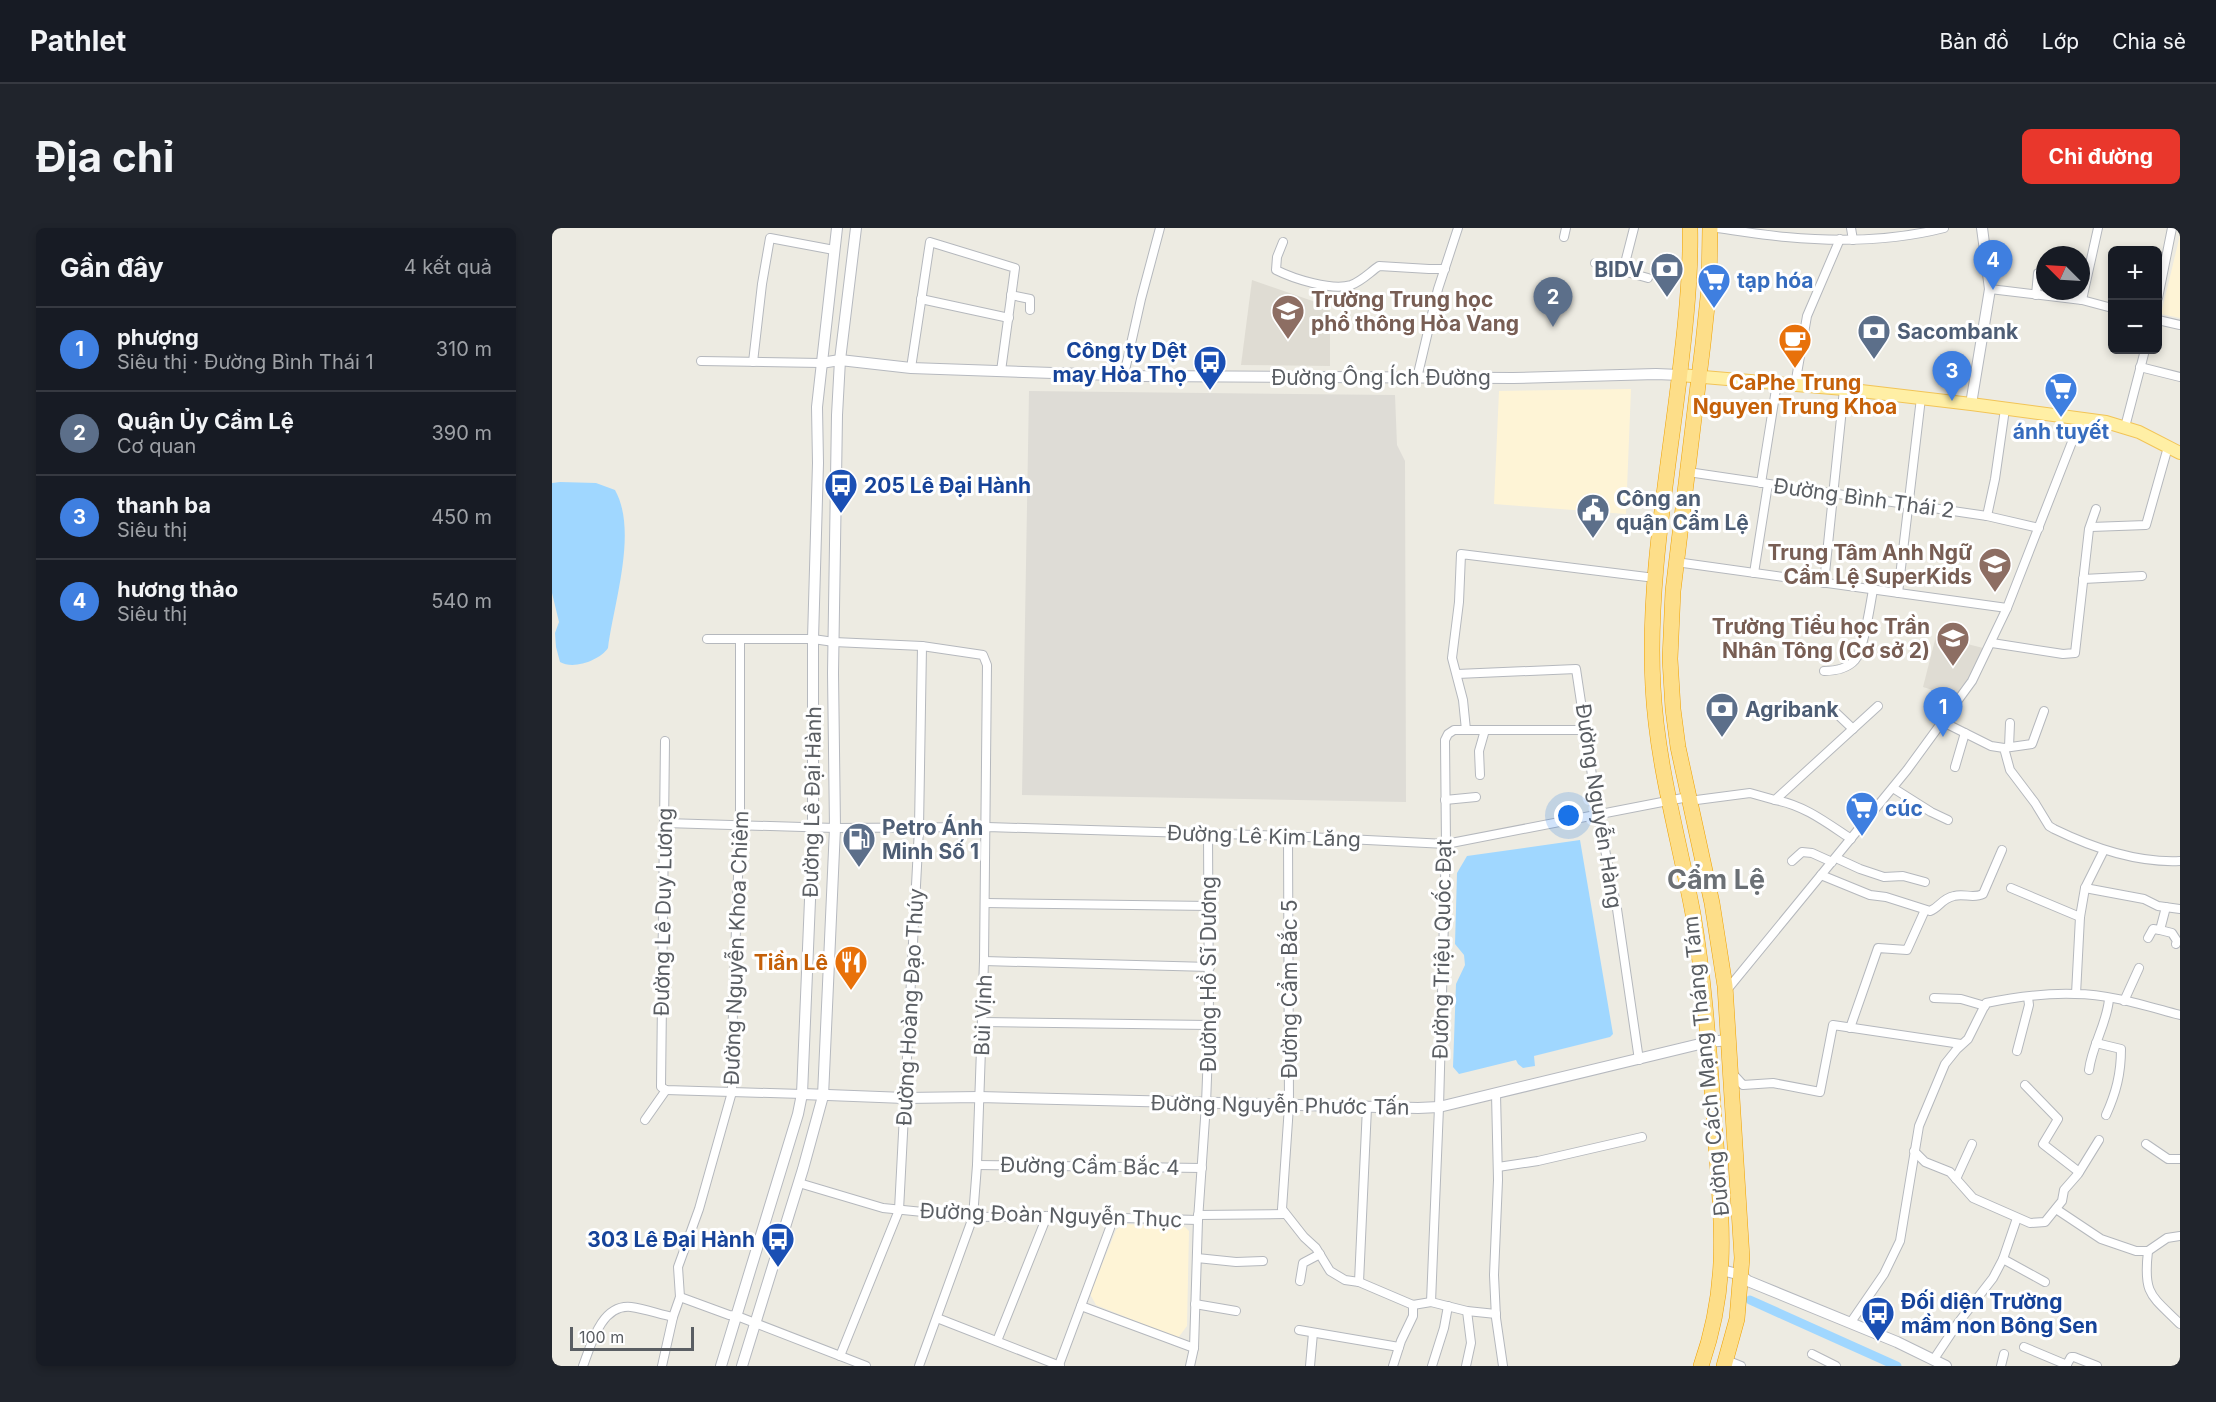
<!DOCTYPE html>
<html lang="vi">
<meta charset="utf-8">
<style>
body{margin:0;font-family:Inter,sans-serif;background:#20242c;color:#f1f3f6}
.controls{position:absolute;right:18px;top:18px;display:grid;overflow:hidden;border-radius:9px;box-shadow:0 3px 9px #0003}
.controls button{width:54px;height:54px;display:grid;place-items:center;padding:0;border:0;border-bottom:2px solid #363941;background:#171b24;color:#f1f3f6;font:30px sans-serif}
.compass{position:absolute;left:1484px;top:18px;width:54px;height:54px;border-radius:50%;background:#171b24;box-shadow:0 3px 9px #0003;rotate:294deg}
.scale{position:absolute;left:18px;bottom:15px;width:124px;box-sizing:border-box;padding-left:6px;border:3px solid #5a5e63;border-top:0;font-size:16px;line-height:21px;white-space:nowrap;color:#5a5e63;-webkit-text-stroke:4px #fff;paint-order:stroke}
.you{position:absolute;left:1017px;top:588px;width:21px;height:21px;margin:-15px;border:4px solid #fff;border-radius:50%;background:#1a73e8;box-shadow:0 0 0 9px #1a73e833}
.badge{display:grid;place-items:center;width:39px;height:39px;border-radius:50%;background:#e9372c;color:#fff;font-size:20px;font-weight:700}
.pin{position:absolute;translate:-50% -50px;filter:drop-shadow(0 2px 3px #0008)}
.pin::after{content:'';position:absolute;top:32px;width:21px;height:18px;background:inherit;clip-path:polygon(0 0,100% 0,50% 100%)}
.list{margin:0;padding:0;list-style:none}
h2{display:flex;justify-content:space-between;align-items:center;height:78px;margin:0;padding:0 24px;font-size:26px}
h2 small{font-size:20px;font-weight:400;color:#9ea1a6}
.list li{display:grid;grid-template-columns:39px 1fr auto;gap:18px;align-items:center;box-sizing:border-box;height:84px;padding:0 24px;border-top:2px solid #363941}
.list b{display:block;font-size:22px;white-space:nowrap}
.list p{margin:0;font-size:20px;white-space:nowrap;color:#9ea1a6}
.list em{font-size:20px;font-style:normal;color:#9ea1a6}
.map{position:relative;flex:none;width:1628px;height:1138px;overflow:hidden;border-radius:9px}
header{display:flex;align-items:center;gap:36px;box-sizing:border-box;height:84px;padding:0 30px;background:#171b24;border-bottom:2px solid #363941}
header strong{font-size:28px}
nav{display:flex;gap:33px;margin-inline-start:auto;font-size:21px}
.intro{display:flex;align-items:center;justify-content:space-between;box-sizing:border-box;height:144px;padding:0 36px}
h1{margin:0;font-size:42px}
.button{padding:15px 27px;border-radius:9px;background:#e9372c;color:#fff;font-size:21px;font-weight:700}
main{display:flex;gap:36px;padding:0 36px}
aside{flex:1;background:#171b24;border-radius:9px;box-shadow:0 3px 9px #0003}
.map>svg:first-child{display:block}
</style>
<header>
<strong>Pathlet</strong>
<nav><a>Bản đồ</a><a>Lớp</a><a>Chia sẻ</a></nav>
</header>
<div class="intro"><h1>Địa chỉ</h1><a class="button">Chỉ đường</a></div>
<main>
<aside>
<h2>Gần đây<small>4 kết quả</small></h2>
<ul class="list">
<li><span class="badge" style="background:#3f7fe0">1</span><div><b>phượng</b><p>Siêu thị · Đường Bình Thái 1</p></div><em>310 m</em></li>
<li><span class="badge" style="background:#5c6f8a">2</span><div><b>Quận Ủy Cẩm Lệ</b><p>Cơ quan</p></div><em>390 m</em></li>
<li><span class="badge" style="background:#3f7fe0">3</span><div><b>thanh ba</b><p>Siêu thị</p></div><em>450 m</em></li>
<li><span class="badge" style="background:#3f7fe0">4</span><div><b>hương thảo</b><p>Siêu thị</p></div><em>540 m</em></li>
</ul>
</aside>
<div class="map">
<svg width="1628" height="1138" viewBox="0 0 1628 1138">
<rect width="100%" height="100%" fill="#edebe2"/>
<g fill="#fef4d6">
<polygon points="1628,7 1628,90 1609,86"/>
<polygon points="1079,161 1074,286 942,276 947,163"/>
<polygon points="572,996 633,999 637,1003 635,1098 626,1110 544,1077 538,1066 564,1002"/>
</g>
<polygon fill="#dedcd6" points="477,163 843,167 845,217 853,233 854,574 470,567"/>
<g fill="#dfdcd3">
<polygon points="700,52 778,79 778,138 689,137"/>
<polygon points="1384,408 1431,420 1429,431 1407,470 1371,459"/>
</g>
<g fill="#a0d7ff">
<path d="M8 254 44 255 63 262C86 303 62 374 56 420 48 432 22 442 8 434L4 419 3 405 7 394 0 365V255Z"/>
<polygon points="1028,612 1061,806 1058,809 982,828 983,838 971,840 966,836 964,832 907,846 901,839 904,756 913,737 912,727 903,716 905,645 915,628"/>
</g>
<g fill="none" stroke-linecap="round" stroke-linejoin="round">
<polyline stroke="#a0d7ff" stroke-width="9" points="1198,1072 1345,1138"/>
<defs>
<g id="street">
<path d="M1165 0C1188 3 1211 7 1234 9 1286 14 1341 13 1392 0"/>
<polyline points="1299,0 1301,12"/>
<polyline points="1012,9 1014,0"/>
<path d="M731 14 725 29 724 42C742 51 780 63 799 57 810 53 818 44 827 38L877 41H893"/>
<polyline points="1043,35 1071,43 1082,0"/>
<polyline points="1071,43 1096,50"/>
<polyline points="1438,61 1530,72 1560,80"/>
<polyline points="459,67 478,71 478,82"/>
<polyline points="1484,67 1486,45 1493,43"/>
<polyline points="1606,70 1620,0"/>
<polyline points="369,71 457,90"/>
<polyline points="1530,72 1546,0"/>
<polyline points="1606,92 1628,97"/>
<polyline points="149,133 269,135"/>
<polyline points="201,134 210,56 218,10 282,22"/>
<polyline points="1588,139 1628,149"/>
<polyline points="359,140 378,14 463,40 449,143"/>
<polyline points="572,147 589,71 608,0"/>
<polyline points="865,150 886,61 906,0"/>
<polyline points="1243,157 1255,88 1288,11"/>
<polyline points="1573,199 1593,122"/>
<polyline points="1136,244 1435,288 1487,300"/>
<polyline points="1209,255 1225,155"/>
<polyline points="1435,288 1443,251 1453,181"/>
<polyline points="1539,299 1594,297 1616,219"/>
<polyline points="1124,334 1455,380"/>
<polyline points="1202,345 1216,256"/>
<polyline points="1531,351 1590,348"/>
<polyline points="1272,355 1292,161"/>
<polyline points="1346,365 1369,170"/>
<polyline points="155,411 261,411 282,414 370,418 431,427 435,437 432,733 425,937 421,989 367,1138"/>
<polyline points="1440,415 1511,426 1523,425 1537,301 1544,281"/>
<path d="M1272 443C1283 443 1296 440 1303 432 1312 422 1318 377 1321 362"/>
<polyline points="905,446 1024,441 1046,587 1065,681 1087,832"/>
<polyline points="1269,481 1282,483 1301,501"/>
<path d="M1391 494 1439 518 1452 520 1458 542 1483 575 1497 598 1502 601C1541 620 1585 635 1628 633"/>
<polyline points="914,502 911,472 900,430 907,374 909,326 1103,350"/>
<polyline points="113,513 109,859 114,862 250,866"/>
<polyline points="1457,519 1458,495"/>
<polyline points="1452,520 1480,516 1492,483"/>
<polyline points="1403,539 1413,505"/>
<polyline points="928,547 927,523 933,502"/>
<polyline points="1341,560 1379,584 1396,592"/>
<polyline points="893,572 924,569"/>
<path d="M1223 572C1252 577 1275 595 1299 611"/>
<polyline points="1137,573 1198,565 1223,572 1326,478"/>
<polyline points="113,595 283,600 435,599 736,608 894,616 1136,569"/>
<polyline points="736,608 737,878 730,981 752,1009 764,1020 778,1043 793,1052 807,1054 861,1077 879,1074 915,1083 944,1086"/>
<polyline points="1284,630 1308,641 1332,649 1351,648 1373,654"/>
<polyline points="1240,633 1250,624 1260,625 1280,634"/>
<path d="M1269 647 1318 667 1334 669 1378 683C1388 679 1389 671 1402 668 1412 665 1421 671 1431 666L1450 622"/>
<polyline points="1459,660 1528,689"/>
<polyline points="1533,660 1592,671 1606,678 1628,681"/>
<polyline points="434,675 658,678"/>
<polyline points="1608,702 1620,705 1625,713 1624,716"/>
<polyline points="1596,710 1601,701 1608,702 1614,679"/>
<polyline points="432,733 658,739"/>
<polyline points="1174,763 1355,542 1420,453 1455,380 1529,191"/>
<polyline points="1524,766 1528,689 1533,660 1552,622"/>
<polyline points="1382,770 1409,771 1433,778"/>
<polyline points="1572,773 1587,740"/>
<polyline points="431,794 657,797"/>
<polyline points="1298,800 1326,720 1355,722 1373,682"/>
<path d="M1544 815 1569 821C1569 846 1564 865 1554 887"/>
<polyline points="1465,823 1477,777 1476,769"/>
<path d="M1537 842C1540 817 1555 796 1557 771"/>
<polyline points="1180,845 1191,857 1221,855 1268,864 1281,797 1409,816"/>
<polyline points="1473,857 1506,891 1491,916 1527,944"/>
<polyline points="944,866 946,952 942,1047 944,1090 951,1138"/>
<polyline points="93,892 114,862"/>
<polyline points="1594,916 1616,931 1628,931"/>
<polyline points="1362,923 1373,934 1398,944 1421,970 1478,995 1493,994 1510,973 1512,962 1526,946 1547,912"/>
<polyline points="425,937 650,940"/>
<polyline points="946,939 986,933 1090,909"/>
<polyline points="1404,951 1420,916"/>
<polyline points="247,955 331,980 421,989 495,988 646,992"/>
<polyline points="1504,981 1549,1011 1584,1023 1596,1023 1615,1010 1628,1008"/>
<polyline points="646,987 733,986"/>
<path d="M1596 1023C1591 1067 1599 1067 1628 1096"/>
<polyline points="645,1030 684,1034 711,1033"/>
<polyline points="1451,1031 1493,1054"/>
<polyline points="748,1053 751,1035 768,1026"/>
<polyline points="807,1054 815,879"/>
<polyline points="128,1069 177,1087 185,1088 314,1138"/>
<polyline points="879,1074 887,879 894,616 893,512 896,506 902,502 1032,502"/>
<polyline points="643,1076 684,1083"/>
<polyline points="529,1078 642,1120"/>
<polyline points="385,1090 508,1138"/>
<path d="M1299 1094 1332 1046 1348 1013 1367 898 1393 836 1405 821 1416 811 1434 775C1463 769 1493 765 1523 766 1558 766 1594 778 1628 787"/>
<polyline points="747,1102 847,1119"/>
<polyline points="445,1113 495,988"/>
<polyline points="1472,1119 1515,1137"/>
<polyline points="1260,1126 1284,1138"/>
<polyline points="288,1128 347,982 367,600 370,418"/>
<polyline points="1382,1131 1406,1095 1441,1050 1451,1031 1465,990"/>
<polyline points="1174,1132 1189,1138"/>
<polyline points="507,1137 558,1000 559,990"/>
<path d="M31 1138C39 1117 49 1076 79 1079 93 1081 107 1086 121 1089"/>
<polyline points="110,1138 121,1089 128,1069 126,1039 147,981 180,864 181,780 188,596 188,412"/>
<polyline points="638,1138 642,1120 646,992 654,876 657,797 656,606"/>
<polyline points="758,1138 761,1105"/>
<polyline points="841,1138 849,1113 861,1088 861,1077"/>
<polyline points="880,1138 892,1100 896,1078"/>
<polyline points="914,1138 919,1115 915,1083"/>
<polyline points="1449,1138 1452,1126"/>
<polyline points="1514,1138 1519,1129 1522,1129 1545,1138"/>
</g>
<g id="secondary">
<polyline points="269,135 288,132 359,140 590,148 961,150 1104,146 1128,147"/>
<polyline points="1419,176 1438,61 1430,0"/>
<polyline points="250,866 353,870 427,869 866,880 887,879 1156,814 1177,812"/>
<polyline points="1170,1042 1189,1047 1196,1053 1345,1114 1394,1138"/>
<polyline points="169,1138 246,886 250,866 261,599 261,411 266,235 265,179 285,0"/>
<polyline points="190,1138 251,941 271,868 283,600 281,445 285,187 288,132 304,0"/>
</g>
<polyline id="primary" points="1128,147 1292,161 1419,176 1554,194 1587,204 1628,225"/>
<g id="highway">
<path d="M1138 0C1139 43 1135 84 1130 126 1118 237 1095 348 1101 459 1105 537 1127 611 1141 686 1154 762 1158 840 1164 916 1170 998 1177 1058 1149 1138"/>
<polyline points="1158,0 1157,60 1151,116 1121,363 1118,431 1121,481 1126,519 1160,675 1173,758 1190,1030 1185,1091 1172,1138"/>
</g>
</defs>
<use href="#street" stroke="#b5b8bd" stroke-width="10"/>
<use href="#secondary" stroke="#b6b9bf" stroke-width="12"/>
<use href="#primary" stroke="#f2c457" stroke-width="14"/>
<use href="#highway" stroke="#efa100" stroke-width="16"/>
<use href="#street" stroke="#fff" stroke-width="8"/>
<use href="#secondary" stroke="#fff" stroke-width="10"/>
<use href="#primary" stroke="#ffefa5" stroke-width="12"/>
<use href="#highway" stroke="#fdde89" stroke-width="15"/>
</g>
<defs>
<symbol id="bank-pin" viewBox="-11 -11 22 30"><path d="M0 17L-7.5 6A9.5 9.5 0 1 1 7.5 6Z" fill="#5c6f8a" stroke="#fff"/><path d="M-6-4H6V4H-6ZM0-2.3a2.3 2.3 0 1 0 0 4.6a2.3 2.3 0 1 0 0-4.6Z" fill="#fff"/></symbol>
<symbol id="supermarket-pin" viewBox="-11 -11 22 30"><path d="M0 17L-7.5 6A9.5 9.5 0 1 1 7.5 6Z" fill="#3f7fe0" stroke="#fff"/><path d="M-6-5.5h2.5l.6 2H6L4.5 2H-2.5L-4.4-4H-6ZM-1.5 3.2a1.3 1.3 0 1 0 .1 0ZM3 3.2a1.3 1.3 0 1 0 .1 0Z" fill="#fff"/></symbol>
<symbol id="school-pin" viewBox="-11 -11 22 30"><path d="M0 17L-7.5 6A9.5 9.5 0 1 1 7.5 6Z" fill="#8d6e63" stroke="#fff"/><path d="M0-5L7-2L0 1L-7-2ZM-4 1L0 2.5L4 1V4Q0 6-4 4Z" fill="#fff"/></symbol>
<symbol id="cafe-pin" viewBox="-11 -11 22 30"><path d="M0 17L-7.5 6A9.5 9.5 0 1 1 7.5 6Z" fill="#e8710a" stroke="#fff"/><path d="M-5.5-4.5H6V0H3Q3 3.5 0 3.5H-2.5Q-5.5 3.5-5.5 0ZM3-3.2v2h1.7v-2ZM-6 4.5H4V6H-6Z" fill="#fff"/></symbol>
<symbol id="bus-pin" viewBox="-11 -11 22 30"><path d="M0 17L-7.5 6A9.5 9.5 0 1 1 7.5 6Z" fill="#1a4fb4" stroke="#fff"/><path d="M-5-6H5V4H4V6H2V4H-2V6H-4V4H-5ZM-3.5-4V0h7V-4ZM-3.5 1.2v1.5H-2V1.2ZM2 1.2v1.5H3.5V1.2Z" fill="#fff"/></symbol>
<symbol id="civic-pin" viewBox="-11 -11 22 30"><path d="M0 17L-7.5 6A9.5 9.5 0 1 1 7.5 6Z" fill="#5c6f8a" stroke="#fff"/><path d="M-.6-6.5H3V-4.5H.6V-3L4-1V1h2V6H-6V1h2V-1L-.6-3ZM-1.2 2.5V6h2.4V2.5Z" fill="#fff"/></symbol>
<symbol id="fuel-pin" viewBox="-11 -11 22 30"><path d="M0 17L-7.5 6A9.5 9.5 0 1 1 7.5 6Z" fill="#5c6f8a" stroke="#fff"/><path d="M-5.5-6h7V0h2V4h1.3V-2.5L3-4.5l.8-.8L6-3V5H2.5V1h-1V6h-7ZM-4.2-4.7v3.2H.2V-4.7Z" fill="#fff"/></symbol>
<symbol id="restaurant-pin" viewBox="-11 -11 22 30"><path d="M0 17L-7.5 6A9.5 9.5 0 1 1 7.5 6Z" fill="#e8710a" stroke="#fff"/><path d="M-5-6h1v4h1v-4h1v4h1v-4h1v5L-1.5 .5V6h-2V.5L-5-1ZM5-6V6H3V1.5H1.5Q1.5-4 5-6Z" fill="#fff"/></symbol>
</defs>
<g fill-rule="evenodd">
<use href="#bank-pin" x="1096" y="22" width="38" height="52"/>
<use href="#supermarket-pin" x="1143" y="33" width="38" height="52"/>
<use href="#school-pin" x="717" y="64" width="38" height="52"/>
<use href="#bank-pin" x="1303" y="84" width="38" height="52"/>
<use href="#cafe-pin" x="1224" y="93" width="38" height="52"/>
<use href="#bus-pin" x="639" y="115" width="38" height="52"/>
<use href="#supermarket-pin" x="1490" y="142" width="38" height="52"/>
<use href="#bus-pin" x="270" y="238" width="38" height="52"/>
<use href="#civic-pin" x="1022" y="263" width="38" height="52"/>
<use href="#school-pin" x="1424" y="317" width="38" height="52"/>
<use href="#school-pin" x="1382" y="391" width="38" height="52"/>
<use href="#bank-pin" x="1151" y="462" width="38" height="52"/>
<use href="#supermarket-pin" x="1291" y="561" width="38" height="52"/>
<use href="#fuel-pin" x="288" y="592" width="38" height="52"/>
<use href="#restaurant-pin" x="280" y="715" width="38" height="52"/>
<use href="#bus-pin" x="207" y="992" width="38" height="52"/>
<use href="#bus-pin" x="1307" y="1066" width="38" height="52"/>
</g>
<g text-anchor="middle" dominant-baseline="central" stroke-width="6" stroke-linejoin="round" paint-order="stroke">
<g font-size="21" font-weight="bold" fill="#4e5e75" stroke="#fff" text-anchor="start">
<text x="1092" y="41" text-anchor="end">BIDV</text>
<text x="1345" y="103">Sacombank</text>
<text x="1064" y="270">Công an<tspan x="1064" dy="24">quận Cẩm Lệ</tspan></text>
<text x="1193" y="481">Agribank</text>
<text x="330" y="599">Petro Ánh<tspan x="330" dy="24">Minh Số 1</tspan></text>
</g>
<g font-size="21" font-weight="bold" fill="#366cbe" stroke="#fff" text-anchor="start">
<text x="1185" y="52">tạp hóa</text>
<text x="1509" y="203" text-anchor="middle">ánh tuyết</text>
<text x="1333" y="580">cúc</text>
</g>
<g font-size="21" font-weight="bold" fill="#785e54" stroke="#fff" text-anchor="end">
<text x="759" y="71" text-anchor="start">Trường Trung học<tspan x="759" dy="24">phổ thông Hòa Vang</tspan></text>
<text x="1420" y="324">Trung Tâm Anh Ngữ<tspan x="1420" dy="24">Cẩm Lệ SuperKids</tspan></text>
<text x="1378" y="398">Trường Tiểu học Trần<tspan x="1378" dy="24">Nhân Tông (Cơ sở 2)</tspan></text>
</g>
<g font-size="21" font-weight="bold" fill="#164399" stroke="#fff" text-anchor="end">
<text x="635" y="122">Công ty Dệt<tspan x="635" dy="24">may Hòa Thọ</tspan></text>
<text x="312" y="257" text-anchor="start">205 Lê Đại Hành</text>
<text x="203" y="1011">303 Lê Đại Hành</text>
<text x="1349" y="1073" text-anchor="start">Đối diện Trường<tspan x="1349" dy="24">mầm non Bông Sen</tspan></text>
</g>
<g font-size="21" fill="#5a5e63" stroke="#fff">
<text x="829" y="149">Đường Ông Ích Đường</text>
<text transform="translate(1312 270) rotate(8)">Đường Bình Thái 2</text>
<text transform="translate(260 574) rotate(-89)">Đường Lê Đại Hành</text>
<text transform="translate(1047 578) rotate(81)">Đường Nguyễn Hàng</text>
<text transform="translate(712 608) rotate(2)">Đường Lê Kim Lăng</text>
<text transform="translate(111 684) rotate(-89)">Đường Lê Duy Lương</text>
<text transform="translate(184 720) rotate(-88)">Đường Nguyễn Khoa Chiêm</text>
<text transform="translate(890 721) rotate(-89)">Đường Triệu Quốc Đạt</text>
<text transform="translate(656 746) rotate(-90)">Đường Hồ Sĩ Dương</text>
<text transform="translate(737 761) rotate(-90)">Đường Cẩm Bắc 5</text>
<text transform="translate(358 779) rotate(-87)">Đường Hoàng Đạo Thúy</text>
<text transform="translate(431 787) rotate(-88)">Bùi Vịnh</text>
<text transform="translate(1154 838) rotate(-96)">Đường Cách Mạng Tháng Tám</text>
<text transform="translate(728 877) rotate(1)">Đường Nguyễn Phước Tấn</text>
<text transform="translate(538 938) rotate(1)">Đường Cẩm Bắc 4</text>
<text transform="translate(499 987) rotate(2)">Đường Đoàn Nguyễn Thục</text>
</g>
<g font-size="21" font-weight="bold" fill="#c56008" stroke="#fff">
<text x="1243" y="154">CaPhe Trung<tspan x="1243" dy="24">Nguyen Trung Khoa</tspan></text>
<text x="276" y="734" text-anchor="end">Tiần Lê</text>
</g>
<g font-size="27" font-weight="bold" fill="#6b7075" stroke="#fff">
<text x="1164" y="651">Cẩm Lệ</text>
</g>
</g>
</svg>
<div class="controls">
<button>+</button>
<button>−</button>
</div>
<svg class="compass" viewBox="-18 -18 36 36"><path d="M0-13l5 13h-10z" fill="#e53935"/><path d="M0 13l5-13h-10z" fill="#9ea1a6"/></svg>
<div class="scale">100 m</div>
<div class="you"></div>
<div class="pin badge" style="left:1391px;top:509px;background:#3f7fe0">1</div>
<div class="pin badge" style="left:1001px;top:99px;background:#5c6f8a">2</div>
<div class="pin badge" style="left:1400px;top:173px;background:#3f7fe0">3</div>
<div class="pin badge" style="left:1441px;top:62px;background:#3f7fe0">4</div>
</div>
</main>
